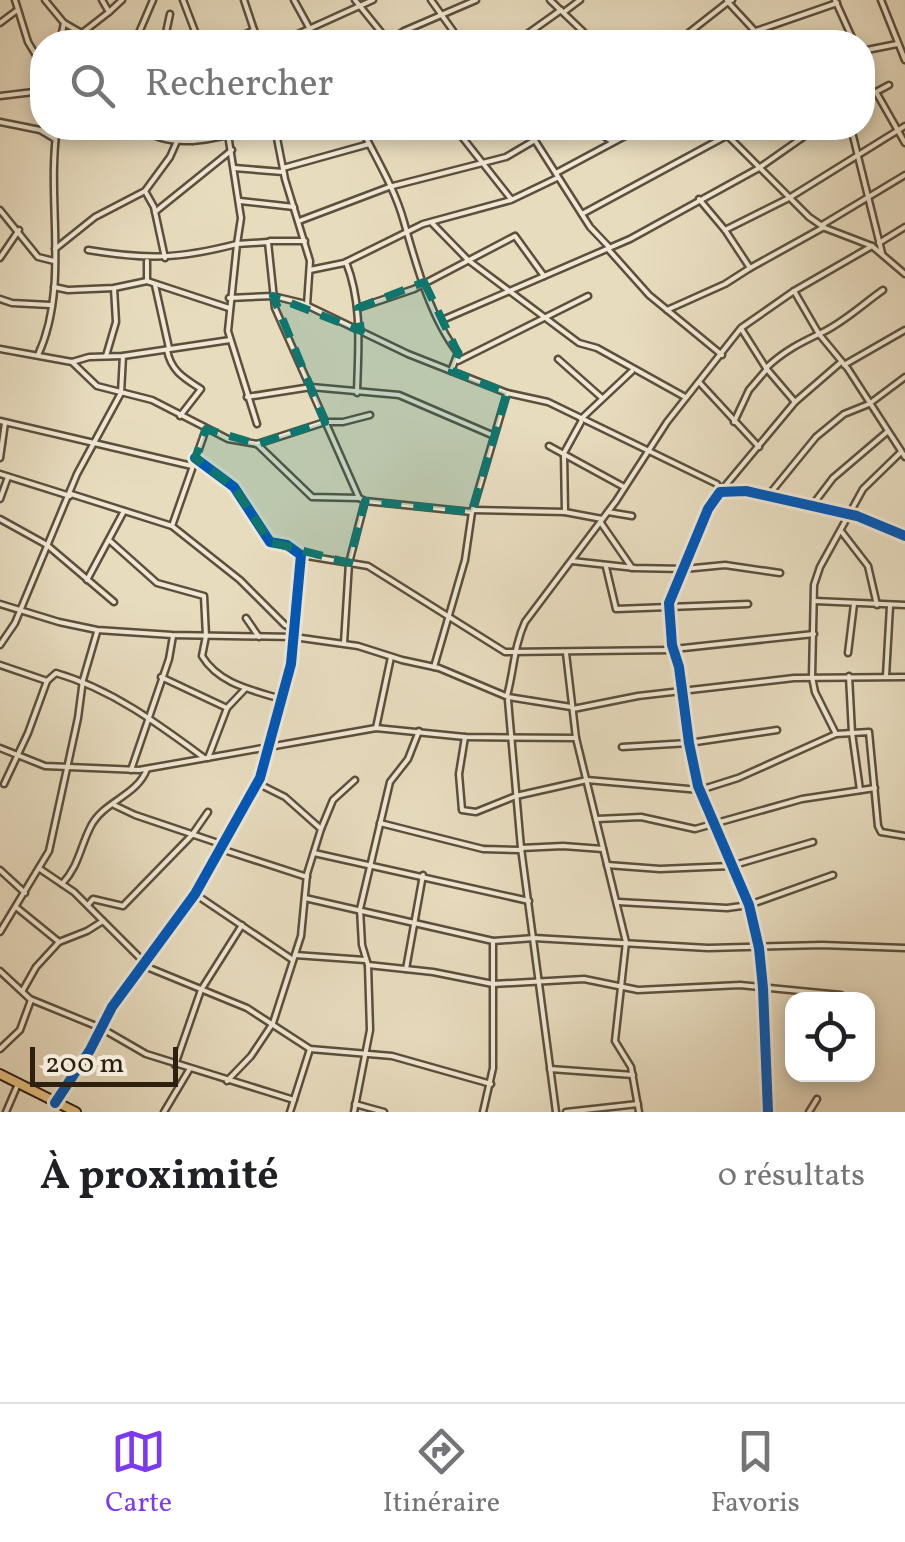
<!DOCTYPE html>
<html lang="fr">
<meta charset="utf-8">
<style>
body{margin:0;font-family:Vollkorn,serif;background:#f6f6f6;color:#202124}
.controls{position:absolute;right:30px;bottom:30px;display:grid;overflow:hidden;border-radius:20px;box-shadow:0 5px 15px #0003}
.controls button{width:90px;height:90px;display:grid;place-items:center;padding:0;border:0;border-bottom:2px solid #e0e0e0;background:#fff;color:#202124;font:50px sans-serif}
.scale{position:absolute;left:30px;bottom:25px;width:148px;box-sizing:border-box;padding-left:10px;border:5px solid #2d2010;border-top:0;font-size:28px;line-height:35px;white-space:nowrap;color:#2d2010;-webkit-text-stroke:8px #f0e8d5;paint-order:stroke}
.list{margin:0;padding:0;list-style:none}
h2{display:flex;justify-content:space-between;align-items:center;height:130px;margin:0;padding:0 40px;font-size:42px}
h2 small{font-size:32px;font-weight:400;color:#757577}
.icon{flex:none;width:55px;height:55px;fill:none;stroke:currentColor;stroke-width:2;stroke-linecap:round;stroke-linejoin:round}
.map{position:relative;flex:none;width:905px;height:1112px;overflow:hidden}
.search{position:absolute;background:#fff;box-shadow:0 5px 15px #0003;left:30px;right:30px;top:30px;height:110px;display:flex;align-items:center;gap:25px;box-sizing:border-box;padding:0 35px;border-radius:40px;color:#757577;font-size:38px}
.sheet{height:290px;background:#fff}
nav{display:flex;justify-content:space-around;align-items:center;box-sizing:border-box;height:140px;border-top:2px solid #e0e0e0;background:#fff;font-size:28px;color:#757577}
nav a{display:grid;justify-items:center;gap:5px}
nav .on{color:#7c3aed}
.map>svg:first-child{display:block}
</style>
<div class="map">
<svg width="905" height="1112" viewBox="0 0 905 1112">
<rect width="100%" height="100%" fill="#e8dcbf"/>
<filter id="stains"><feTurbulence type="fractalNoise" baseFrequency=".002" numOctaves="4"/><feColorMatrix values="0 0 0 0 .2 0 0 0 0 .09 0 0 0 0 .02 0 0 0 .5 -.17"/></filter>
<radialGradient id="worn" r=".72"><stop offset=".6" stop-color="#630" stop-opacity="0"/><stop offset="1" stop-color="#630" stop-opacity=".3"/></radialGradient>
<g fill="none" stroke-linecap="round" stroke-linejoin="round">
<defs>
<g id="minor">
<polyline points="15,0 28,42 42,65"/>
<polyline points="45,0 64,23 97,42"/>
<polyline points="183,0 199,42"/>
<polyline points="244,0 258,42"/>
<polyline points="294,0 317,42"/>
<polyline points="355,0 389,42"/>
<polyline points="431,0 461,42"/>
<polyline points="550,0 594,42"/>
<polyline points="732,0 728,2 765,42"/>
<polyline points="835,0 854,42"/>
<polyline points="881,0 905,60"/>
<polyline points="109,12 122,0"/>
<polyline points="564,12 580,0"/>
<polyline points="0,23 16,11"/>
<polyline points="756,31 837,3"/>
<polyline points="82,33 109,12 102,0"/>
<polyline points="60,42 64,23"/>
<polyline points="135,42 153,0"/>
<polyline points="164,42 170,14"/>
<polyline points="229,42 254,30"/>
<polyline points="280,42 373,0"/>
<polyline points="388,42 404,31 476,0"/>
<polyline points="516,42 561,10"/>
<polyline points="677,42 728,2 727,0"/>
<polyline points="862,51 897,44"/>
<polyline points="876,92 889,85"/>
<polyline points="0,96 42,91"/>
<polyline points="862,99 876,92 905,143"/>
<polyline points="0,122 40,130 55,139"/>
<path d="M141 128C171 151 218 139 251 128"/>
<polyline points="185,128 193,141"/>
<polyline points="275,128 285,179 310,261 307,305"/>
<path d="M361 128C376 158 395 189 404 222 416 264 430 317 458 353L451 371"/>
<polyline points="455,128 511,199"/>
<polyline points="527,128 590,227 609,247"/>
<polyline points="592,128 613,142"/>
<polyline points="720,128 809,217 825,228 872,246 905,274"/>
<polyline points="851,128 882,253"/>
<polyline points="730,138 746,128"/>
<polyline points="234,168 283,172"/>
<polyline points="283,168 369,144"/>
<polyline points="556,173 640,128"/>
<polyline points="145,191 154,207 165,258"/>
<polyline points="699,199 725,230 750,268 824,227"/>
<polyline points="240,201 294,207"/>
<polyline points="0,210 38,257 54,261"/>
<polyline points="155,212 232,150"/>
<polyline points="582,214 728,135"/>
<polyline points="299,221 389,187 506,157 535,140"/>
<polyline points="432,223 468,260 579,343 597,348 685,397"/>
<polyline points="822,225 905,175"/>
<polyline points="725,230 789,198 905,126"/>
<polyline points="270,241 305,241"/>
<polyline points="879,243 905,227"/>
<polyline points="55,249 95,217 145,191 170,157 178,139"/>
<polyline points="608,249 649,295 722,355"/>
<path d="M88 250C148 260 178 259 237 244L241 218 227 128"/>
<polyline points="0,258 19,230"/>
<path d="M346 262C363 305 358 349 357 393"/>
<polyline points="310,270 344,263 423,224 511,200 557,178"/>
<polyline points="147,281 147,261"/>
<polyline points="155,285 169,348"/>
<polyline points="54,287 68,290 114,288 147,281 229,308"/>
<polyline points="794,291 819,334 848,369 905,457"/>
<polyline points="229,298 273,296 302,303 408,354 507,393 548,402 717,484 720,492 795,402 840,363"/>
<polyline points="0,299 12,303 50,305"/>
<polyline points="358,308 414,289 515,236 544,276"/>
<polyline points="667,310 725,284 750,268"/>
<polyline points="440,321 630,239 759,168 816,128"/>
<polyline points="742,330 766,368 795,402"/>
<polyline points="0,349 72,362 97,386 152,400 228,439 257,444 325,422 343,422 370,415"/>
<path d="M167 350C171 371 184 378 201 389L180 416"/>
<path d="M38 355C70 286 46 201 57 128"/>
<polyline points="106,356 116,322 114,288"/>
<polyline points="558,359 602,398"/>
<polyline points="458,361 588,296"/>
<polyline points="72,362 89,357 123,356 230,340"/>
<polyline points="844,365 905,330"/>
<path d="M766 368C784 351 800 343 821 333 843 323 863 304 883 290"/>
<polyline points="699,382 759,447"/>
<polyline points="247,397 311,387 399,395 492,435"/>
<polyline points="581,419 632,371"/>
<polyline points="0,421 192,466"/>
<polyline points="734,422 749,390 767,369"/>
<polyline points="257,424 228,331 237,244 268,242 275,308 359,498 365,501 472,512"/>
<polyline points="206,429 172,526 240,580 285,625 295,630"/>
<polyline points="257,444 312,497 359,498"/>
<polyline points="549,446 624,487"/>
<polyline points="0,458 5,423"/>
<polyline points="0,474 70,496"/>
<polyline points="71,494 172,526"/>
<polyline points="767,497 816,437 844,414 869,404 905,377"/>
<polyline points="0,499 8,477"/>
<polyline points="811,507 833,478 887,432"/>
<polyline points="473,510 565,512 602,519"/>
<polyline points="565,512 564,453 581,422"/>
<polyline points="608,512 632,516"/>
<polyline points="0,519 47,545 114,602"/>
<polyline points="601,523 632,568"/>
<polyline points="841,531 868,566 877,605"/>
<path d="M110 541 157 583 204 596 206 636 202 656C219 684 252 690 281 699"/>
<polyline points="301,555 368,566 505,652 673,650"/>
<polyline points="572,561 635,568 684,569 725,565 780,573"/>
<polyline points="606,567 616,609 748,604"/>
<polyline points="87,580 124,511"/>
<polyline points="815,601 905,605"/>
<polyline points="0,604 59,622 97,630 172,635 294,637 358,646 402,660 439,668 508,697 571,707"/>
<polyline points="246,618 259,637"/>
<polyline points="344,643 349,563 365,501"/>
<polyline points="0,645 15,623 77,474 121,393 123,356"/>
<polyline points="674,649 814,634"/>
<polyline points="566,653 576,738 626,942 615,1041 631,1067 639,1112"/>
<polyline points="848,653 854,604"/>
<polyline points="0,665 47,681"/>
<polyline points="434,667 465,560 472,512 507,393"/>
<polyline points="849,676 852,733 860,790"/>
<polyline points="886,676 890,606"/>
<polyline points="161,677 227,708"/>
<path d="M507 696C514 670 514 646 525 622L616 501 667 422 741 328 794 291 872 246"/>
<polyline points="508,700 521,848 556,1112"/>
<polyline points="573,709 638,696 794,678 905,677"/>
<polyline points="376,728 391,657"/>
<polyline points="836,734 815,692 812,677 814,585 820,567 863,489 901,452"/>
<polyline points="465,737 459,774 462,810 476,812 516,796 587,780 700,790 738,778 836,734 869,732 878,826 881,832 905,836"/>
<polyline points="622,747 689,743 777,730"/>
<polyline points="0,748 45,766 139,770 376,728 465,737 576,738"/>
<polyline points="208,758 227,708 245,689"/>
<polyline points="131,770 169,659 173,636"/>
<path d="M4 784 28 733 47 681 56 673C111 689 157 723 203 757"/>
<polyline points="114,805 135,815 224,845"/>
<polyline points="597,819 641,817 695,829 802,799 875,788"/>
<polyline points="380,823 483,849 521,850"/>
<polyline points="321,829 333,800 355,780"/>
<polyline points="521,848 563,846 603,849"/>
<polyline points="221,849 307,877"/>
<polyline points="314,853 529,901"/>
<polyline points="607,865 660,869 731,866 813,842"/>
<polyline points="40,869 74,892 144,962"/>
<polyline points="0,870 25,893"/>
<path d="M62 884C79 866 80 847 91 826 104 801 137 796 147 769"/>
<polyline points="195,894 293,960"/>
<polyline points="305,898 493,941 534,938 708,948 822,945 905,948"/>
<polyline points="618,902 727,908 749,905 833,875"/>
<polyline points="88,905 93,899 123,906 192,835 208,812"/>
<polyline points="16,907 59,942 87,931 103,921"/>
<polyline points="0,932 49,851 78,718 83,680 97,632"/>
<polyline points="295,955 365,960"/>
<polyline points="142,965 247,1008 310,1049 392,1056 491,1084"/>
<polyline points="368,965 433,972 493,984 584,979 638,990 740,985 841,995"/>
<polyline points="406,969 423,875"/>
<polyline points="0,971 30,999 101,1028 146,1054 294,1100"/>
<polyline points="23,990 36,967 59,942"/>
<polyline points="0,1049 20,1030 31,1000"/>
<polyline points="175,1065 201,990 242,925"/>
<polyline points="550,1069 633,1075"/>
<polyline points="227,1081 251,1056 273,1023 301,936 307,874 321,829 285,797 257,783"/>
<polyline points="55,1103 90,1050 112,1007 195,894 260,778 291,664 301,555 287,545 270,542 234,487 195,458"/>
<polyline points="355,1104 384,1112"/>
<polyline points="6,1112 18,1084"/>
<polyline points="164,1112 189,1070"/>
<polyline points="290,1112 310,1049"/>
<polyline points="354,1112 370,1030 368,965 362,945 360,909 390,782 408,759 419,731"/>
<polyline points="483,1112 493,1068 493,941"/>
<polyline points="566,1112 638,1104"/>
<polyline points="768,1112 763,988 759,948 749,905 698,786 689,743 679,667 672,645 669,603 708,509 720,492 746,491 857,516 905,536"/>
<polyline points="809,1112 817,1099"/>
</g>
<polyline id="trunk" points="0,1074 76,1112"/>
</defs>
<use href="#minor" stroke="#5c4f3c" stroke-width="9"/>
<use href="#trunk" stroke="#2d2010" stroke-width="12"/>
<use href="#minor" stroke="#f0e8d5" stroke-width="4"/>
<use href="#trunk" stroke="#e4be80" stroke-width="8"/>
<defs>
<g id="cycleway">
<polyline points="55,1103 90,1050 112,1007 195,894 260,778 291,664 301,555 287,545 270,542 234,487 195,458"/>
<polyline points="768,1112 763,988 759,948 749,905 698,786 689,743 679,667 672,645 669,603 708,509 720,492 746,491 857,516 905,536"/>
</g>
</defs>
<use href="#cycleway" stroke="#f0e8d5" stroke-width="16"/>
<use href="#cycleway" stroke="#0057b8" stroke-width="10"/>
</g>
<path fill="#0f766e" fill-opacity="0.2" stroke="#0f766e" stroke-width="8" stroke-dasharray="20 12" stroke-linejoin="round" d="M424 282 458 353 452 371 507 393 472 512 365 501 349 563 270 542 234 487 195 458 206 429 257 444 325 422 273 296 361 331 358 308Z"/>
<rect width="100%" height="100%" filter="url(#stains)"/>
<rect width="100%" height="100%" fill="url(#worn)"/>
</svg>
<div class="controls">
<button><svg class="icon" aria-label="locate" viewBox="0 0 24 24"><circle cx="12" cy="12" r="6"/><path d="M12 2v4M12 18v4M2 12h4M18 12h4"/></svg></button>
</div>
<div class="scale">200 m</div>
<div class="search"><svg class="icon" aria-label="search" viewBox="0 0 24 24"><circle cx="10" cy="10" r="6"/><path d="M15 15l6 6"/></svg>Rechercher</div>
</div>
<section class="sheet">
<h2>À proximité<small>0 résultats</small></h2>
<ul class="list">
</ul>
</section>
<nav>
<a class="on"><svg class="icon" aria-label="map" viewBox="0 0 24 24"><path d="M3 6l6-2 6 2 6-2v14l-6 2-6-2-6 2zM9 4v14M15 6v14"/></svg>Carte</a>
<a><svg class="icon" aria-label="directions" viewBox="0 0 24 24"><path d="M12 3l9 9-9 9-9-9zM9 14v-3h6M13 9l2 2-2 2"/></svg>Itinéraire</a>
<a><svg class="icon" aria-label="saved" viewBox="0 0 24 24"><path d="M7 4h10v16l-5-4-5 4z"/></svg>Favoris</a>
</nav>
